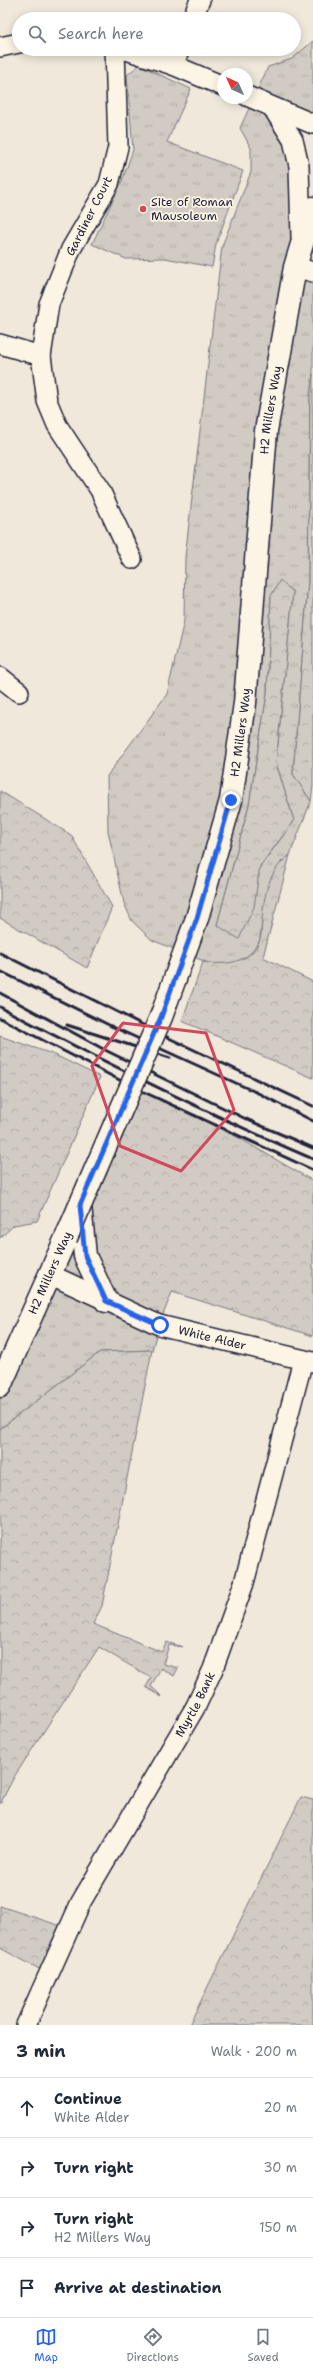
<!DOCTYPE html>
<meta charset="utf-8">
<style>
body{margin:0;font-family:"Shantell Sans",sans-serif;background:#f6f6f7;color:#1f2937}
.compass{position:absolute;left:217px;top:68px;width:36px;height:36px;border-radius:50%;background:#fff;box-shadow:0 2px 10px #0003;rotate:315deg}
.stop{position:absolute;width:12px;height:12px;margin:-9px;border:3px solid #2563eb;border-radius:50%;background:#fff}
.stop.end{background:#2563eb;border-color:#fff;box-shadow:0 1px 4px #0008}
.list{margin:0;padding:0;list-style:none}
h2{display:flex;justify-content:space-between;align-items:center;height:52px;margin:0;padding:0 16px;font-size:17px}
h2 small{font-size:13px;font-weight:400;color:#747a83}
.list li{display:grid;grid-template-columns:26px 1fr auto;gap:12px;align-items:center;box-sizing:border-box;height:60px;padding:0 16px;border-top:1px solid #e0e1e3}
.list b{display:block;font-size:15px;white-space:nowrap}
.list p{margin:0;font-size:13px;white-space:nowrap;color:#747a83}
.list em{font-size:13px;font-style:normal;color:#747a83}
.icon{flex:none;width:22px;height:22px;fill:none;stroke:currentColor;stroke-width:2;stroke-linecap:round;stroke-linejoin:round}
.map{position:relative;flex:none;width:313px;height:2025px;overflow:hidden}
.search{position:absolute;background:#fff;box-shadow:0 2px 10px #0003;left:12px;right:12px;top:12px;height:44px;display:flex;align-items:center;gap:10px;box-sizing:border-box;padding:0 14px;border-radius:22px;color:#747a83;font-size:15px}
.sheet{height:292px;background:#fff}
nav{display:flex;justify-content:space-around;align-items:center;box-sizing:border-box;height:56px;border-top:1px solid #e0e1e3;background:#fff;font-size:11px;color:#747a83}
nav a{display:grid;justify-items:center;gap:2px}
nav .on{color:#2563eb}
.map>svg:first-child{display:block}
</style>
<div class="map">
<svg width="313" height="2025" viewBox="0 0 313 2025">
<defs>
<pattern id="grass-tufts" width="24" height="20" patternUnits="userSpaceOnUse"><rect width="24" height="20" fill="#d1cbc3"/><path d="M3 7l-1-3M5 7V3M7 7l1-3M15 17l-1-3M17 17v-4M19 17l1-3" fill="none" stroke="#b3aea8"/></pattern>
<pattern id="forest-crowns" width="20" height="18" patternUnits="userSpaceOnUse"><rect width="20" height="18" fill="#d1cbc3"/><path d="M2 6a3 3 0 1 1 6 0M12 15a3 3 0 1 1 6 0" fill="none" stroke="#b3aea8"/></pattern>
</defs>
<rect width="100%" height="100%" fill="#efe8db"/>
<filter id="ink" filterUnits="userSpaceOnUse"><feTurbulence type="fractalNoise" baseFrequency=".025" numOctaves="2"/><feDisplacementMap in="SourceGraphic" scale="8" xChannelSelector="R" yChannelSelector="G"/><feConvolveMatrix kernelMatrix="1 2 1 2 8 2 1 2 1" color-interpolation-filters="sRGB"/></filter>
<g filter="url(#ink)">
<g fill="url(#grass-tufts)" stroke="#7a767f" fill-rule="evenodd">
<path d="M313 41V124L273 108 293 140 301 244 313 272V374L310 396 308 582 293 774 311 801 290 855 281 862 264 903 260 940 249 955 232 964H211L152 940 132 921 124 903 108 831 107 776 167 694 184 621 185 557 222 246 251 172V148L240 128 268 67 292 59ZM293 592 276 763 294 821 217 925 249 805 267 694 271 596Z"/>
<polygon points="139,65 191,89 167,142 243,171 216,244 212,267 165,258 126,259 92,244 122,181 133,150 127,75"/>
<polygon points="49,1274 159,1325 152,1350 100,1352 0,1429 0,1386"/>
</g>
<g fill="url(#forest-crowns)" stroke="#7a767f">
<polygon points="313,374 313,787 311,801 293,774 308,582 310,396"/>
<polygon points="280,580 293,592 276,763 294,821 260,866 254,907 239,939 217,925 249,805 267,694 271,596"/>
<polygon points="0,791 71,835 112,907 87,968 0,918"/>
<path d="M290 855 263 957 313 982V1078L182 1021 203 962C224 966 253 963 260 939 262 933 261 926 262 920 264 895 268 871 290 855Z"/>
<polygon points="0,1036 55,1055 100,1077 37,1221 14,1225 0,1238"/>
<polygon points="133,1087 239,1138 313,1181 313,1336 172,1292 159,1325 49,1274"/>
<polygon points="152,1350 102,1606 93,1624 162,1652 166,1642 183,1647 169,1645 163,1664 178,1668 174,1676 161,1668 151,1686 162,1697 146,1687 151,1678 99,1647 14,1777 0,1804 0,1429 100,1352"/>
<polygon points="301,1797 313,1800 313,2025 189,2025"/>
<polygon points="0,1906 64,1927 45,1972 0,1948"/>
</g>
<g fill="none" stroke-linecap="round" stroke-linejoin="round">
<defs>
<g id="minor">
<polyline points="192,19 200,0"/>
<polyline points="0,47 19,43"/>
<polyline points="115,49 118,147 109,184 71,249 49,304 41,356 47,401 57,425 100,490 132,559"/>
<polyline points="123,49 173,65 223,86"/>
<polyline points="173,65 180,49"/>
<polyline points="247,96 313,124"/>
<polyline points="272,107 293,140 299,166 301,237"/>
<polyline points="295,267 313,272"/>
<polyline points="0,344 41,356"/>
<polyline points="0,677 19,692"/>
<path id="s1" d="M49 1274 159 1325 313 1362"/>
<path id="s2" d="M26 2025 81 1902 196 1706 213 1669 244 1583 303 1360"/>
</g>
<g id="tertiary">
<path id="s3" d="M197 918 231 800 245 703 266 431 295 267 313 208"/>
<polyline points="80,1205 85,1256 106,1301"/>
<polyline points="0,1386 66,1238"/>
</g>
</defs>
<use href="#minor" stroke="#22223b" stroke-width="22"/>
<use href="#tertiary" stroke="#22223b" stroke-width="25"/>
<use href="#minor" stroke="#fcf5e5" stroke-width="19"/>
<use href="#tertiary" stroke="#fcf5e5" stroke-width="22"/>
<g stroke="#22223b" stroke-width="3">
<polyline points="0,953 171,1039 313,1106"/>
<polyline points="0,971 113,1027 260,1094 313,1121"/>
<polyline points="0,993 107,1051 246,1119 313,1148"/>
<path d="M0 1007C102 1061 206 1113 313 1159"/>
<polyline points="0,1018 133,1087 313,1170"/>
<polyline points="67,1025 170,1058"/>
</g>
<defs>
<polyline id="tertiary-bridge" points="66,1238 161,1017 197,918"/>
</defs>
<use href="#tertiary-bridge" stroke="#22223b" stroke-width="25" stroke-linecap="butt"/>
<use href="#tertiary-bridge" stroke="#fcf5e5" stroke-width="22"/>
</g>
</g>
<g fill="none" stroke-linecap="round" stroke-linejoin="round" filter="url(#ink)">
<polyline stroke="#2563eb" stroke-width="5" points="160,1325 106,1301 85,1256 80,1205 161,1017 197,918 231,800"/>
</g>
<path fill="none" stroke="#d1495b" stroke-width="3" stroke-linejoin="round" d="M123 1023 206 1033 234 1110 181 1171 120 1146 92 1066Z"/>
<circle fill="#d1495b" stroke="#fcf5e5" stroke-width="1.5" cx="143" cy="209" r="4"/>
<g text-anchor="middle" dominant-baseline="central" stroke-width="3.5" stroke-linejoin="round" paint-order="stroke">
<g font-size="12" fill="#22223b" stroke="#fcf5e5" text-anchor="start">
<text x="151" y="202">Site of Roman<tspan x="151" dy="14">Mausoleum</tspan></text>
</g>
<g font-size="12" fill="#22223b" stroke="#fcf5e5">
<text transform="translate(89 216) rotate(-63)">Gardiner Court</text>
<text stroke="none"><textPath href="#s3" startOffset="515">H2 Millers Way</textPath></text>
<text stroke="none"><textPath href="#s3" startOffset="191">H2 Millers Way</textPath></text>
<text transform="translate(50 1273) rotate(-66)">H2 Millers Way</text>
<text stroke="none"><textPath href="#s1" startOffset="176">White Alder</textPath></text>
<text stroke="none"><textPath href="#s2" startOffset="363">Myrtle Bank</textPath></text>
</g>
</g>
</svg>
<svg class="compass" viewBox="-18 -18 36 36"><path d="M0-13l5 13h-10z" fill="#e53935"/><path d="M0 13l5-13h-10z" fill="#747a83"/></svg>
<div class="stop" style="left:160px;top:1325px"></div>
<div class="stop end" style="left:231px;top:800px"></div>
<div class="search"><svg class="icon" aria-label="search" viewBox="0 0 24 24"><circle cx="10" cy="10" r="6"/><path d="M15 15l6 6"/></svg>Search here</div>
</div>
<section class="sheet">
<h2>3 min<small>Walk · 200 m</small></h2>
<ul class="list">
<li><svg class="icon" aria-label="ahead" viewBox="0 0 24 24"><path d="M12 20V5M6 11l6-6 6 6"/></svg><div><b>Continue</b><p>White Alder</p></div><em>20 m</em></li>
<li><svg class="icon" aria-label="right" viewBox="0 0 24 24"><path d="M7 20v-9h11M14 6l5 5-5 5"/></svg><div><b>Turn right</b></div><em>30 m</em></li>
<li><svg class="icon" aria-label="right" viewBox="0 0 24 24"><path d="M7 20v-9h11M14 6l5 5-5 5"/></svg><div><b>Turn right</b><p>H2 Millers Way</p></div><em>150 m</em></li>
<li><svg class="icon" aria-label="arrive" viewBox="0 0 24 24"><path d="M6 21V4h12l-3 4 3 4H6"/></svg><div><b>Arrive at destination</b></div></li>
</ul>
</section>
<nav>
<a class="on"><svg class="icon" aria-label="map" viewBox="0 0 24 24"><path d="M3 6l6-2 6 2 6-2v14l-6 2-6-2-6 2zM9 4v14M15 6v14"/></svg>Map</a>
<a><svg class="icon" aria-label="directions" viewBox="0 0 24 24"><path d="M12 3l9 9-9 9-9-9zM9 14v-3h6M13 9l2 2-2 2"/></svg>Directions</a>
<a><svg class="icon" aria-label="saved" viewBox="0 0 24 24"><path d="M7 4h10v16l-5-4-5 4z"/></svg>Saved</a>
</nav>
